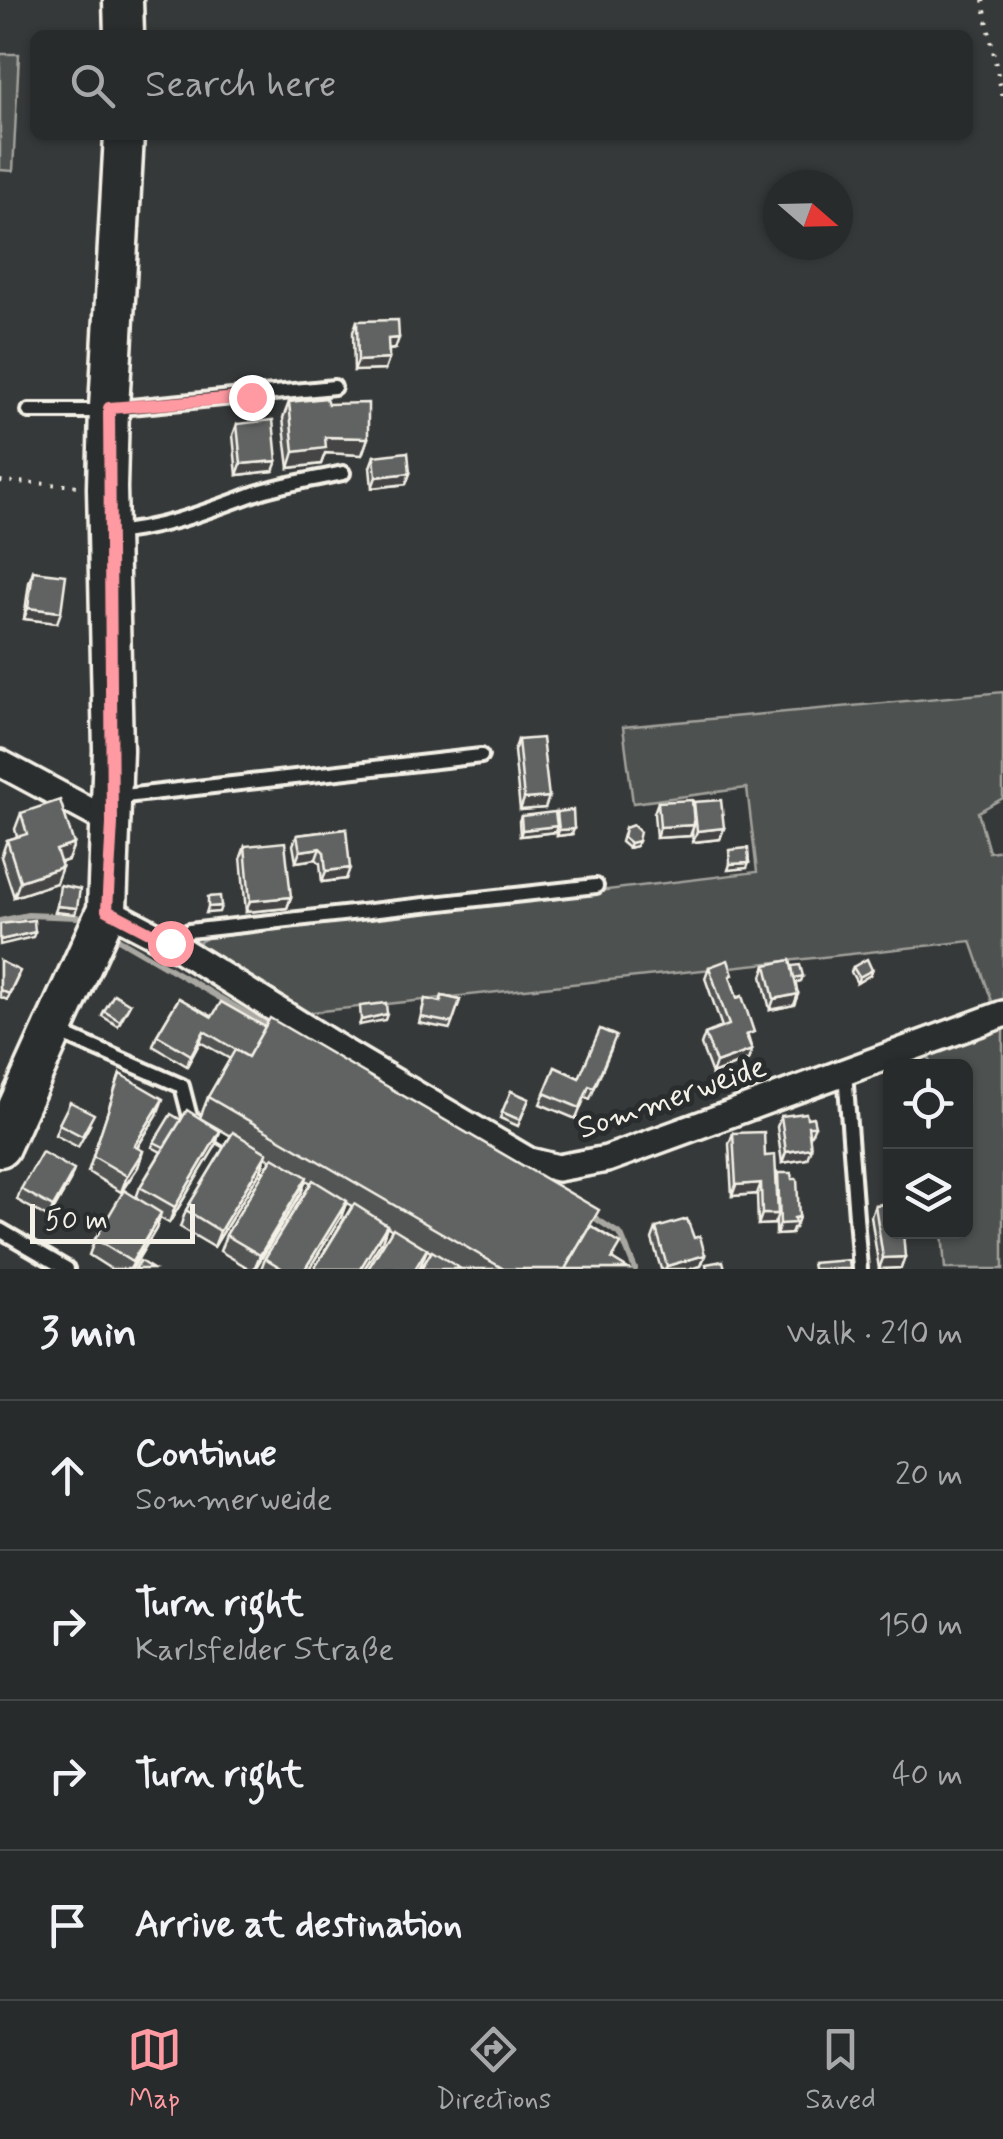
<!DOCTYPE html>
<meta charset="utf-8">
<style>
body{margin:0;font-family:Mynerve,sans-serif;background:#303333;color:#f1f3f6}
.controls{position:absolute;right:30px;bottom:30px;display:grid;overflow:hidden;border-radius:15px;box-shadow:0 2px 8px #0004}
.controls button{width:90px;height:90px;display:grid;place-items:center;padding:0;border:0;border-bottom:2px solid #444747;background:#282b2b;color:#f1f3f6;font:50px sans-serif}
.compass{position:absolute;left:763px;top:170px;width:90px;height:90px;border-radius:50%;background:#282b2b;box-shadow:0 2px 8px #0004;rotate:110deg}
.scale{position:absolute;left:30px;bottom:25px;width:165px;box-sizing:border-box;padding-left:10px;border:5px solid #f4f1e8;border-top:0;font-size:28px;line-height:35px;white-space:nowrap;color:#f4f1e8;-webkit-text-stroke:8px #2a2d2e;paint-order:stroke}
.stop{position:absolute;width:30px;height:30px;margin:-22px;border:8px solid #ff9aa2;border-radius:50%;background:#fff}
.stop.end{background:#ff9aa2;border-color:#fff;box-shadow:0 2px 10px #0008}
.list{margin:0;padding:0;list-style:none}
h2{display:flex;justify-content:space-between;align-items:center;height:130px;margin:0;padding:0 40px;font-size:42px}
h2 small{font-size:32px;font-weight:400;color:#a5a7a9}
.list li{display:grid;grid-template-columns:65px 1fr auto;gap:30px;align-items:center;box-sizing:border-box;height:150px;padding:0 40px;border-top:2px solid #444747}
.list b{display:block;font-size:38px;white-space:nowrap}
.list p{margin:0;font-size:32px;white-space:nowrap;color:#a5a7a9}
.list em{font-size:32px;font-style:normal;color:#a5a7a9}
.icon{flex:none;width:55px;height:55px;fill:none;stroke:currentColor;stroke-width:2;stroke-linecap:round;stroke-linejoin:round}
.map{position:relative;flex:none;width:1003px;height:1269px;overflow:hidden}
.search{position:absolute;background:#282b2b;box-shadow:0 2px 8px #0004;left:30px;right:30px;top:30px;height:110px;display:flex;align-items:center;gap:25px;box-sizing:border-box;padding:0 35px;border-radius:15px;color:#a5a7a9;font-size:38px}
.sheet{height:730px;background:#282b2b}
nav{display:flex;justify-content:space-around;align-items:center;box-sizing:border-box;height:140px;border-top:2px solid #444747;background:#282b2b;font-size:28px;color:#a5a7a9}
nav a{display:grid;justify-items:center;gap:5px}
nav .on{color:#ff9aa2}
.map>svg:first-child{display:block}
</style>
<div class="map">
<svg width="1003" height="1269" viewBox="0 0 1003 1269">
<rect width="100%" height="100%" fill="#363939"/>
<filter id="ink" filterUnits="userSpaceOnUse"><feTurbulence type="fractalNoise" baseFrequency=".01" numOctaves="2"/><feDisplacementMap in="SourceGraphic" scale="20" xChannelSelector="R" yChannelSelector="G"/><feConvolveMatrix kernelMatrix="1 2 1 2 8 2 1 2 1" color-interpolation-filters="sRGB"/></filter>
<g filter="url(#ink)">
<g fill="#4e514f" stroke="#a1a19c" stroke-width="2.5">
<polygon points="0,54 19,54 13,171 0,170"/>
<polygon points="1003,692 1003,798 978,812 989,852 1003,850 1003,1269 945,1269 942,1232 966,1232 966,1066 930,1066 929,1045 993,1004 971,941 294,1014 187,949 207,938 757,872 747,788 633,803 623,727"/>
</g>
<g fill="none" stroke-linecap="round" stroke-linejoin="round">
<g stroke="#a8a7a1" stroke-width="6">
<polyline points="0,921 28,915 77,917"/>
<polyline points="113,936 272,1028"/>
<polyline points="589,1214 621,1235 635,1269"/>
</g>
<defs>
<g id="lane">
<polyline points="29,411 90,411 334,387"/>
<path d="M110 533C164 529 209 510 259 492 286 483 316 479 343 473"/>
<polyline points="116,797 481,756"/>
<polyline points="170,943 189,931 596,886"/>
<polyline points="56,1031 182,1086 190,1117 280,1172"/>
<polyline points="845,1072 860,1269"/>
<polyline points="0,1230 67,1269"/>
</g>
<g id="street">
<polyline points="0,763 112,823"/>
<polyline points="107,910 170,943 349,1055 529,1161 558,1168 607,1159 1003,1014"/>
</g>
<g id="secondary">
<polyline points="123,0 124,35"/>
<polyline points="0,1147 107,910 113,750 107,488 109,408 124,135"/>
</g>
</defs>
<use href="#lane" stroke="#f4f1e8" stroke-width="20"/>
<use href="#street" stroke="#f4f1e8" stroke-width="32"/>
<use href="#secondary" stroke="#f4f1e8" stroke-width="45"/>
<g stroke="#f4f1e8" stroke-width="4" stroke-dasharray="2.5 8" stroke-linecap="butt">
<polyline points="983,0 1003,100"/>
<polyline points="0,481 80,486"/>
</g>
<use href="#lane" stroke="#2a2d2e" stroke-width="12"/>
<use href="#street" stroke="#2a2d2e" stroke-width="25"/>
<use href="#secondary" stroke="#2a2d2e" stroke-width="38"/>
</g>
<g fill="#535554" stroke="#f4f1e8" stroke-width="2.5">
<polygon points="357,321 395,349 389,350 389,359 385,370 354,371 353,332"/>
<polygon points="289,402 328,404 368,438 362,455 325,453 321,464 289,468 283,418"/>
<polygon points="237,424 273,471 237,475 233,435"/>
<polygon points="374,456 410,473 406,484 372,488 370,467"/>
<polygon points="33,571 57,623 24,619 29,582"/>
<polygon points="518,740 545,808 520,810 514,751"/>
<polygon points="658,802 693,807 694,802 724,828 720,839 693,842 692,830 690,836 656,838 654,813"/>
<polygon points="557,812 572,834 557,836 556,828 555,832 520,836 519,821 521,816 555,816"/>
<polygon points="21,813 74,844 68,860 60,863 56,883 14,897 1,857 7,840 17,837 15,829"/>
<polygon points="625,828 636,846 628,848 621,842"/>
<polygon points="346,829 346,879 322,882 320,863 316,859 296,862 293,845 297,835"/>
<polygon points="245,846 291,897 287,908 246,912 241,857"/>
<polygon points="0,961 18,977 7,1000 0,997"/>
<polygon points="766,965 792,966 803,976 801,981 795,983 798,994 794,1005 770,1010 762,976"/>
<polygon points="709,967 731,979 752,1050 748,1060 712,1074 701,1045 705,1034 722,1027 705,978"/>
<polygon points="853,967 872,970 870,975 857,983 851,972"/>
<polygon points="442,996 460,1000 450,1029 419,1023 425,999 440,1002"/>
<polygon points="179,998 593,1227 614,1261 628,1269 421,1269 431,1252 427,1250 419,1269 368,1269 392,1230 387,1226 382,1241 364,1269 314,1269 352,1206 346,1203 341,1217 309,1269 261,1269 265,1258 311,1183 306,1180 301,1193 255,1269 250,1269 220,1251 226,1235 271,1160 266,1156 261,1170 214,1247 180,1227 186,1210 231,1136 200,1118 208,1097 230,1059 200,1042 187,1066 153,1046 157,1035"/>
<polygon points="130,1004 118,1026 102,1016 104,1011"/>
<polygon points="612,1047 590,1099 585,1097 576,1119 540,1104 555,1067 579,1078"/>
<polygon points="120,1074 157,1115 137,1148 143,1151 138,1167 121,1192 88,1172"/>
<polygon points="511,1091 529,1099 518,1126 500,1118"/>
<polygon points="781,1116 807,1118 815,1126 810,1137 807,1159 782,1163 777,1127"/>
<polygon points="181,1120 220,1131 215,1147 169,1223 160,1218 156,1229 132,1269 111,1269 89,1255 95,1239 136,1198 140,1187 161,1152 152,1147 154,1142"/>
<polygon points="59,1124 90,1125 78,1147 55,1135"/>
<polygon points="733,1133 765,1156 776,1178 778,1173 792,1179 799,1217 795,1228 793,1228 791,1234 776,1235 776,1219 774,1224 758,1225 757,1194 732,1196 729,1144"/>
<polygon points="70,1181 49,1218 17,1200 21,1189"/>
<polygon points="886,1192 905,1257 901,1268 879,1269 871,1216 875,1205 882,1205"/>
<polygon points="656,1228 694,1238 705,1255 701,1266 689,1269 661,1269 652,1239"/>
</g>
<g fill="#444545" stroke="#f4f1e8" stroke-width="2.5">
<polygon points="399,338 395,349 384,350 388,339"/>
<polygon points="389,359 385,370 354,371 358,361"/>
<polygon points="325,437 368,438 362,455 325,453 321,464 289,468 294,452"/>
<polygon points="277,461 273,471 237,475 241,464"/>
<polygon points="410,473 406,484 372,488 376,477"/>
<polygon points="28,608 61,612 57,623 24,619"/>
<polygon points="549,797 545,808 520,810 524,799"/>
<polygon points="694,825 690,836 656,838 660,827"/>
<polygon points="557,826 555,832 520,836 522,830"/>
<polygon points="724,828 720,839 693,842 697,831"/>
<polygon points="574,829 572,834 557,836 559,830"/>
<polygon points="638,841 636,846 628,848 630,843"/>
<polygon points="74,844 68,860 50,866 56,850"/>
<polygon points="320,848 316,859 296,862 300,851"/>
<polygon points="749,863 747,868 728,870 730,864"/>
<polygon points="62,867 56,883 14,897 20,881"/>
<polygon points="350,868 346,879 322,882 326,871"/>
<polygon points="291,897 287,908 246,912 250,901"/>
<polygon points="57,906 77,908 75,914 55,912"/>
<polygon points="221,906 219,912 206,913 208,907"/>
<polygon points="35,932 33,937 0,945 0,940"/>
<polygon points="872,970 870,975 857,983 859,977"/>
<polygon points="798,994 794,1005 770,1010 774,999"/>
<polygon points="387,1014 385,1020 359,1025 361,1020"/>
<polygon points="204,1031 200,1042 187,1066 191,1055"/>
<polygon points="752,1050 748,1060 712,1074 716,1063"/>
<polygon points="163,1099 157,1115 128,1162 134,1146"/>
<polygon points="220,1131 215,1147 169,1223 175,1207"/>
<polygon points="811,1148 807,1159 782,1163 786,1152"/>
<polygon points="143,1151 138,1167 121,1192 127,1176"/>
<polygon points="267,1153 261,1170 214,1247 220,1231"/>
<polygon points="74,1170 70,1181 49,1218 53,1207"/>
<polygon points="307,1177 301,1193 254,1269 260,1255"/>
<polygon points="761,1183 757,1194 732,1196 736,1185"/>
<polygon points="347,1201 341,1217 309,1269 305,1269"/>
<polygon points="161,1213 156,1229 132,1269 130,1269"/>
<polygon points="762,1214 778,1214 774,1224 758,1225"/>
<polygon points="799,1217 795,1228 793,1228 791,1234 776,1235 780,1224 794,1218"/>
<polygon points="387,1225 382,1241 364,1269 360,1269"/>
<polygon points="705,1255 701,1266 689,1269 665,1269 667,1266"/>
<polygon points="905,1257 901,1268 879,1269 883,1258"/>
</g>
<g fill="#616362" stroke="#f4f1e8" stroke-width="2.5">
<polygon points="398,320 399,338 388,339 389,359 358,361 357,321"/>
<polygon points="326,398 328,404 368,403 368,438 325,437 326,448 294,452 289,402"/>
<polygon points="273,420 277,461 241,464 237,424"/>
<polygon points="408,452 410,473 376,477 374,456"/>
<polygon points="33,571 66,575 61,612 28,608"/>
<polygon points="542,738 549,797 524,799 518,740"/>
<polygon points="60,800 74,844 56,850 62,867 20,881 7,840 27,834 21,813"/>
<polygon points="692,800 694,825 660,827 658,802"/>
<polygon points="721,800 724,828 697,831 694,802"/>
<polygon points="573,810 574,829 559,830 557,812"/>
<polygon points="555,812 557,826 522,830 521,816"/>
<polygon points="633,825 640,832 638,841 630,843 623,837 625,828"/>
<polygon points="346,829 350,868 326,871 324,852 320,848 300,851 297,835"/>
<polygon points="285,842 291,897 250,901 245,846"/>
<polygon points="748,848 749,863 730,864 729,850"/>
<polygon points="60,885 80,889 77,908 57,906"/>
<polygon points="220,896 221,906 208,907 208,897"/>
<polygon points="34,920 35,932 0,940 0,924"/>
<polygon points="867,959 872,970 859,977 853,967"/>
<polygon points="728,960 733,975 730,976 737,998 742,996 754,1032 746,1035 752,1050 716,1063 705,1034 729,1025 709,967"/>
<polygon points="790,960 798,994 774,999 766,965"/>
<polygon points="0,961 20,971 9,994 0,990"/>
<polygon points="800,965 803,976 794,978 792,966"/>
<polygon points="114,994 130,1004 120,1021 104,1011"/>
<polygon points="442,996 460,1000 452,1023 421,1017 425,999 441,1002"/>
<polygon points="179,998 212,1017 221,1002 265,1027 248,1057 204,1031 191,1055 157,1035"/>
<polygon points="386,1003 387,1014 361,1020 360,1006"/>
<polygon points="270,1018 599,1210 565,1269 504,1269 208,1097 235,1050 248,1057"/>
<polygon points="600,1029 616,1036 594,1088 589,1086 580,1108 544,1093 555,1067 579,1078"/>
<polygon points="120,1074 163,1099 134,1146 143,1151 127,1176 93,1156"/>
<polygon points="511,1091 529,1099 520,1120 502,1112"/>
<polygon points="70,1102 94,1114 82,1136 59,1124"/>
<polygon points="187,1110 220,1131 175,1207 140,1187"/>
<polygon points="806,1113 807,1118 813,1117 815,1126 808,1126 811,1148 786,1152 781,1116"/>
<polygon points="171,1114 181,1120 164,1147 154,1142"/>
<polygon points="233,1132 267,1153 220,1231 186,1210"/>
<polygon points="764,1132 765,1156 775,1155 778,1214 762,1214 761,1183 736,1185 733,1133"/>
<polygon points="42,1152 74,1170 53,1207 21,1189"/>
<polygon points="273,1157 307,1177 260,1255 226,1235"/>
<polygon points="778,1173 791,1173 792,1179 797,1179 799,1217 794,1218 795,1223 780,1224"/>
<polygon points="313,1180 347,1201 305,1269 283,1269 265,1258"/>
<polygon points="124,1190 161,1213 132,1262 95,1239"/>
<polygon points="886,1192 890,1192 890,1232 903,1232 905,1257 883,1258 875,1205 887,1204"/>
<polygon points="354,1204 387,1225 360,1269 314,1269"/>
<polygon points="687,1219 694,1238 700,1236 705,1255 667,1266 656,1228"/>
<polygon points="591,1226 621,1244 612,1259 628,1269 566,1269"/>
<polygon points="393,1228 427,1249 415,1269 368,1269"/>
<polygon points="432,1251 461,1269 421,1269"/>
<polygon points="849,1260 850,1269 813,1269 812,1263"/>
<polygon points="140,1261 153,1269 135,1269"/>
<polygon points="723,1261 725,1269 707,1269 706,1264"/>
</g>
</g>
<g fill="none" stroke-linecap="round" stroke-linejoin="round" filter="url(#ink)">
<polyline stroke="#ff9aa2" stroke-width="12" points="170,943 107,910 112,824 109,408 251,397"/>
</g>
<g text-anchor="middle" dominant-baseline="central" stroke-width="10" stroke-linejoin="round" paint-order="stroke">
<g font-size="32" fill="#f4f1e8" stroke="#2a2d2e">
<text transform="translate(672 1098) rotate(-19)">Sommerweide</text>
</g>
</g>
</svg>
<div class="controls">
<button><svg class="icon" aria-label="locate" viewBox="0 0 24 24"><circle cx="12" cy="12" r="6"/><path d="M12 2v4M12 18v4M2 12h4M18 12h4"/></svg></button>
<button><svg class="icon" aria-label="layers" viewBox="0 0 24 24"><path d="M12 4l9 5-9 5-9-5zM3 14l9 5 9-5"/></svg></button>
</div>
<svg class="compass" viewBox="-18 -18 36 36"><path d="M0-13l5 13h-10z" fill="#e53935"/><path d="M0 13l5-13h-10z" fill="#a5a7a9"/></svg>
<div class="scale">50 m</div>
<div class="stop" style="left:170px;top:943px"></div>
<div class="stop end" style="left:251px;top:397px"></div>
<div class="search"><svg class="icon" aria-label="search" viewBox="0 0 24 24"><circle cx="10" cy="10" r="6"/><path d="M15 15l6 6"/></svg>Search here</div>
</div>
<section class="sheet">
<h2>3 min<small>Walk · 210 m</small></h2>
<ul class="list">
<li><svg class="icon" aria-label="ahead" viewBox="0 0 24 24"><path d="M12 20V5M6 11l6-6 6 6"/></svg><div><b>Continue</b><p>Sommerweide</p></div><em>20 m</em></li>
<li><svg class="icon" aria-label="right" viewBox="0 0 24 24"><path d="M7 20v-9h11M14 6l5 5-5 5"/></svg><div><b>Turn right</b><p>Karlsfelder Straße</p></div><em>150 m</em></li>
<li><svg class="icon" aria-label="right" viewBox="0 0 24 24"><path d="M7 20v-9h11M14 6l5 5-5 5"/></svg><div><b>Turn right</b></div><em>40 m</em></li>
<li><svg class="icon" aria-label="arrive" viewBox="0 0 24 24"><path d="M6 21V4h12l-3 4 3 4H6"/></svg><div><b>Arrive at destination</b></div></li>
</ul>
</section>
<nav>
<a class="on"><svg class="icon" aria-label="map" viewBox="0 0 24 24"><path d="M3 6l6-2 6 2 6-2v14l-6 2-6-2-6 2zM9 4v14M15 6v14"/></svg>Map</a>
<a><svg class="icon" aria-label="directions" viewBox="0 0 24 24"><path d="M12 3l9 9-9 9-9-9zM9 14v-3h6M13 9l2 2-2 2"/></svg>Directions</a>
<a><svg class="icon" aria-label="saved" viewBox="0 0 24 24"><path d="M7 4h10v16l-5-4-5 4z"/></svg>Saved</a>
</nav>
